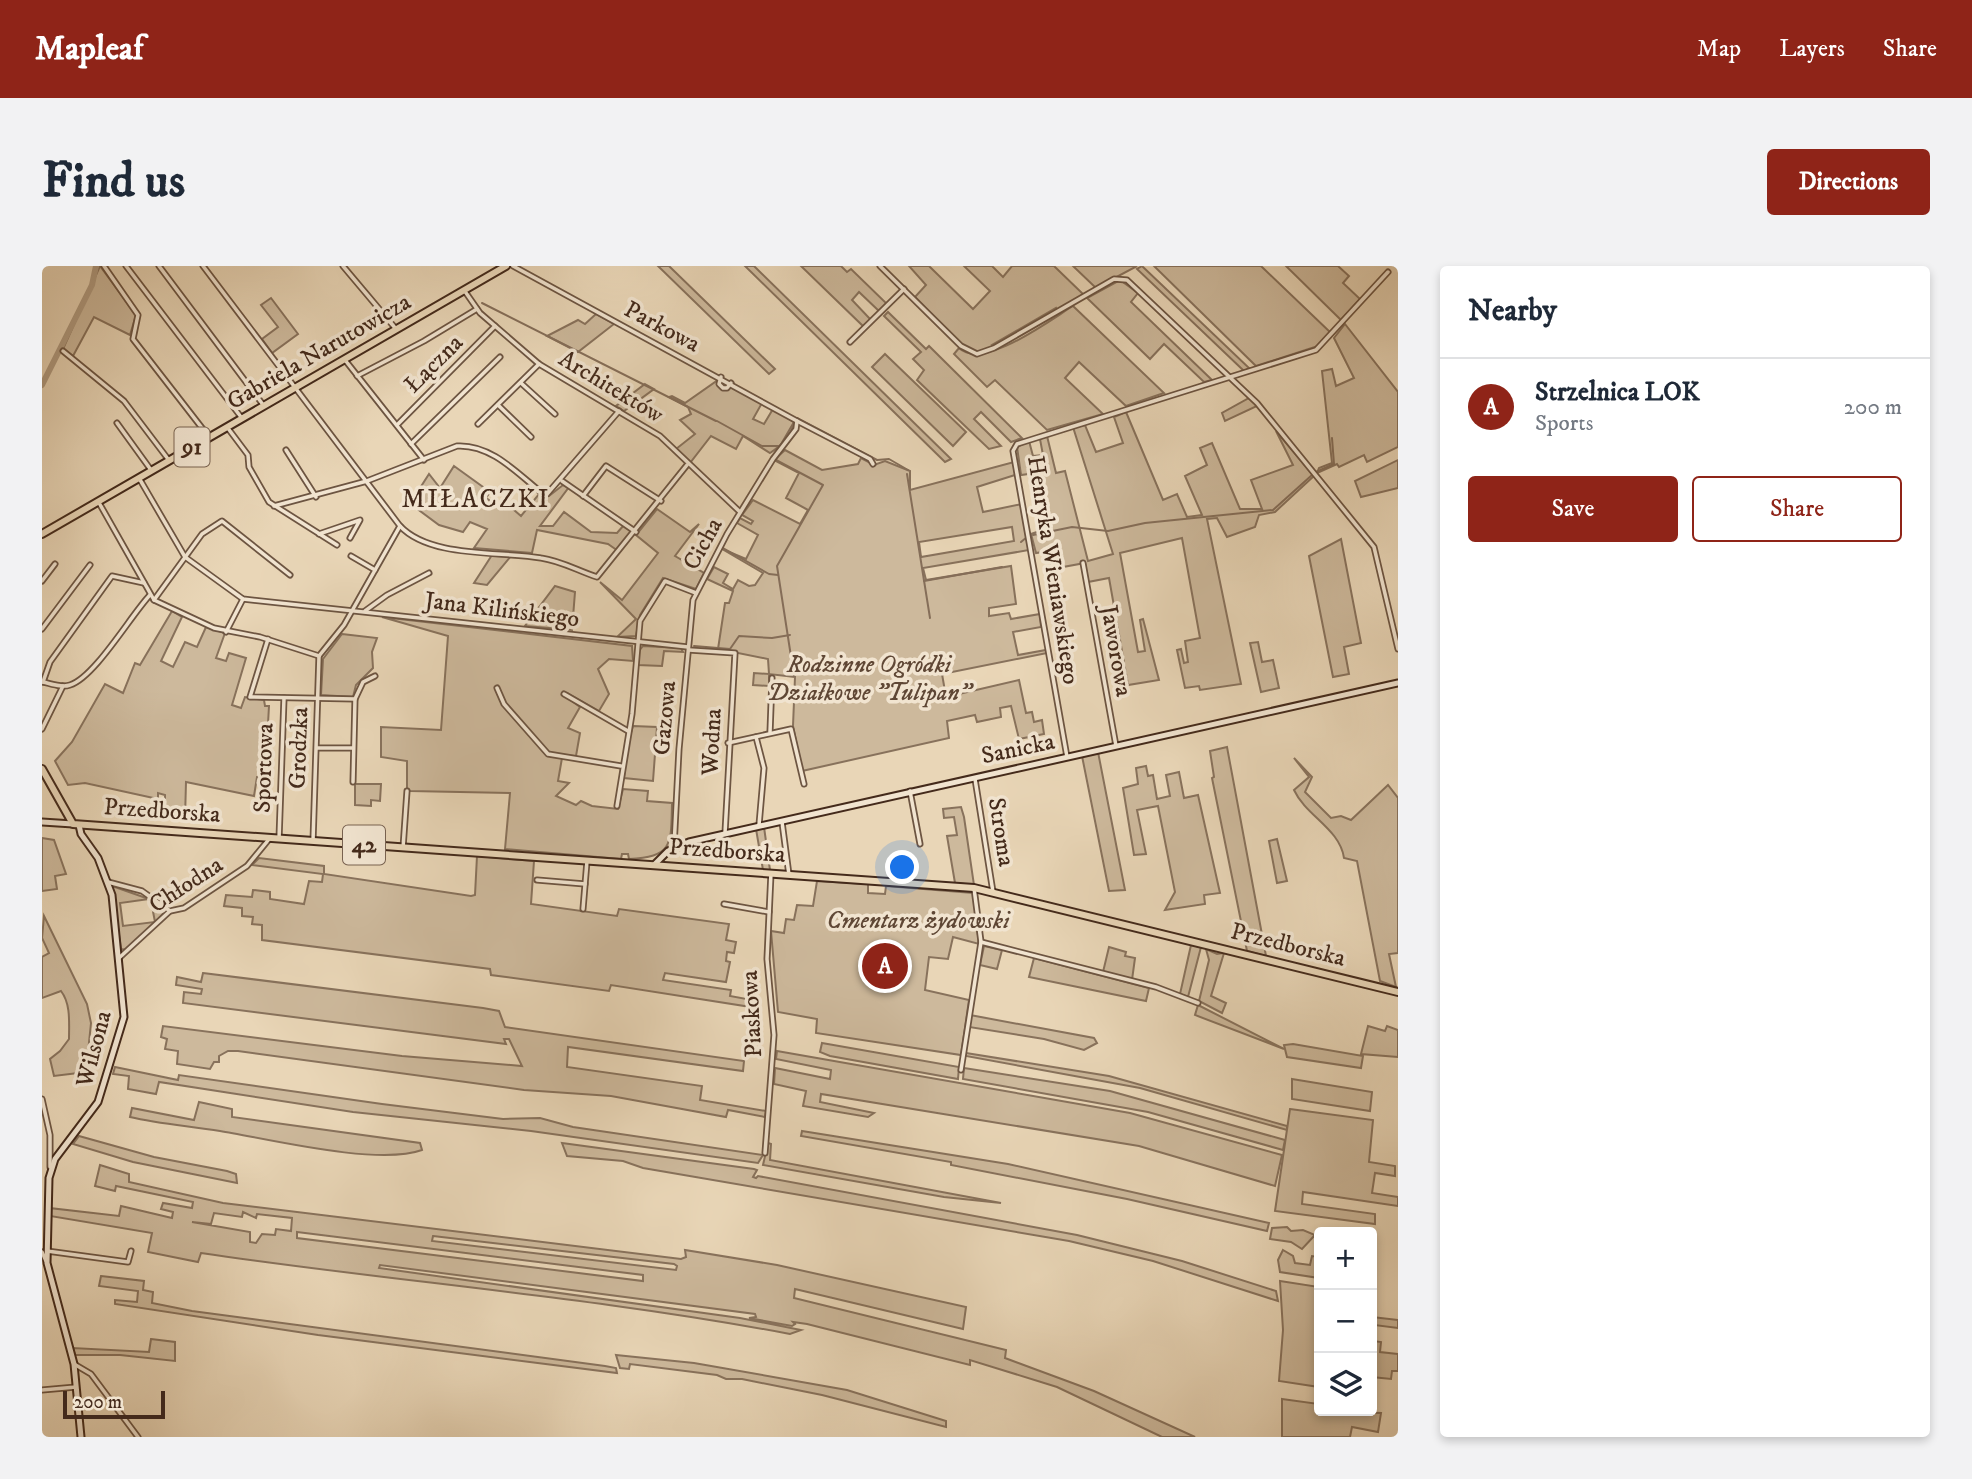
<!DOCTYPE html>
<meta charset="utf-8">
<style>
body{margin:0;font-family:"IM FELL DW Pica",serif;background:#f2f2f3;color:#1f2937}
.controls{position:absolute;right:21px;bottom:21px;display:grid;overflow:hidden;border-radius:7px;box-shadow:0 4px 10px #0003}
.controls button{width:63px;height:63px;display:grid;place-items:center;padding:0;border:0;border-bottom:2px solid #e0e1e3;background:#fff;color:#1f2937;font:35px sans-serif}
.scale{position:absolute;left:21px;bottom:18px;width:102px;box-sizing:border-box;padding-left:7px;border:4px solid #442a1b;border-top:0;font-size:19px;line-height:24px;white-space:nowrap;color:#442a1b;-webkit-text-stroke:5px #f1e4d0;paint-order:stroke}
.you{position:absolute;left:861px;top:602px;width:24px;height:24px;margin:-18px;border:5px solid #fff;border-radius:50%;background:#1a73e8;box-shadow:0 0 0 10px #1a73e833}
.badge{display:grid;place-items:center;width:46px;height:46px;border-radius:50%;background:#8f2418;color:#fff;font-size:23px;font-weight:700}
.pin{position:absolute;translate:-50% -50%;border:4px solid #fff;box-shadow:0 2px 7px #0006}
.list{margin:0;padding:0;list-style:none}
h2{display:flex;justify-content:space-between;align-items:center;height:91px;margin:0;padding:0 28px;font-size:30px}
h2 small{font-size:23px;font-weight:400;color:#747a83}
.list li{display:grid;grid-template-columns:46px 1fr auto;gap:21px;align-items:center;box-sizing:border-box;height:98px;padding:0 28px;border-top:2px solid #e0e1e3}
.list b{display:block;font-size:26px;white-space:nowrap}
.list p{margin:0;font-size:23px;white-space:nowrap;color:#747a83}
.list em{font-size:23px;font-style:normal;color:#747a83}
.actions{display:flex;gap:14px;padding:21px 28px}
.actions a{flex:1;padding:16px 0;border:2px solid #8f2418;border-radius:7px;text-align:center;font-size:24px;color:#8f2418}
.actions .main{background:#8f2418;color:#fff}
.icon{flex:none;width:38px;height:38px;fill:none;stroke:currentColor;stroke-width:2;stroke-linecap:round;stroke-linejoin:round}
.map{position:relative;flex:none;width:1356px;height:1171px;overflow:hidden;border-radius:7px}
header{display:flex;align-items:center;gap:42px;box-sizing:border-box;height:98px;padding:0 35px;background:#8f2418;color:#fff}
header strong{font-size:33px}
nav{display:flex;gap:38px;margin-inline-start:auto;font-size:24px}
.intro{display:flex;align-items:center;justify-content:space-between;box-sizing:border-box;height:168px;padding:0 42px}
h1{margin:0;font-size:49px}
.button{padding:18px 32px;border-radius:7px;background:#8f2418;color:#fff;font-size:24px;font-weight:700}
main{display:flex;gap:42px;padding:0 42px}
aside{flex:1;background:#fff;border-radius:7px;box-shadow:0 4px 10px #0003}
.map>svg:first-child{display:block}
</style>
<header>
<strong>Mapleaf</strong>
<nav><a>Map</a><a>Layers</a><a>Share</a></nav>
</header>
<div class="intro"><h1>Find us</h1><a class="button">Directions</a></div>
<main>
<div class="map">
<svg width="1356" height="1171" viewBox="0 0 1356 1171">
<rect width="100%" height="100%" fill="#e9d6b7"/>
<filter id="stains"><feTurbulence type="fractalNoise" baseFrequency=".00286" numOctaves="4"/><feColorMatrix values="0 0 0 0 .2 0 0 0 0 .09 0 0 0 0 .02 0 0 0 .5 -.17"/></filter>
<radialGradient id="worn" r=".72"><stop offset=".6" stop-color="#630" stop-opacity="0"/><stop offset="1" stop-color="#630" stop-opacity=".3"/></radialGradient>
<g fill="#cdb99c" stroke="#88725c" stroke-width="2" fill-rule="evenodd">
<polygon points="58,0 94,49 88,69 52,51 31,90 21,83"/>
<polygon points="616,0 627,0 733,103 727,108"/>
<polygon points="703,0 712,0 909,193 903,196"/>
<polygon points="759,0 799,0 805,6 809,3 845,38 838,46 817,26 810,34 829,54 822,61"/>
<polygon points="867,0 887,0 931,43 948,25 922,0 950,0 961,11 970,0 1012,0 1042,29 1015,44 1014,42 950,79 952,81 934,86 922,81 873,31 884,19"/>
<polygon points="1031,0 1095,0 1054,22"/>
<polygon points="1100,0 1207,102 1202,105 1095,3"/>
<polygon points="1112,0 1219,0 1289,67 1276,80 1214,100"/>
<polygon points="1244,0 1296,0 1307,10 1301,17 1318,33 1299,54"/>
<polygon points="1078,14 1096,27 1089,36 1170,114 1162,116 1122,78 1108,93 1045,32"/>
<polygon points="229,32 256,68 230,87 220,73 236,61 219,39"/>
<path d="M1031 40 1122 127 1084 140 1037 96 1023 112 1061 148 1005 164 953 114 945 121 912 88 917 82C941 105 1008 54 1031 40Z"/>
<polygon points="846,46 884,83 887,80 980,172 969,176 939,146 932,153 959,180 947,183 875,114 882,104 871,93 879,86 842,50"/>
<polygon points="554,48 572,58 536,86 505,70 536,54 543,58"/>
<polygon points="1303,58 1356,126 1356,181 1325,196 1322,189 1297,201 1295,198 1275,207 1277,202 1290,197 1280,105 1290,103 1294,120 1312,112 1292,72"/>
<polygon points="843,88 924,166 911,180 830,101"/>
<path d="M676 114V119L685 123 690 120 720 137 711 153 722 158 731 143 752 156C750 169 739 180 728 187L701 170 694 183 669 170 648 197 634 183 653 168 638 154 649 148 646 141 627 131 630 130 643 137Z"/>
<polygon points="603,118 612,123 582,145 574,140"/>
<polygon points="1207,132 1215,140 1183,155 1180,147"/>
<polygon points="1084,146 1121,234 1135,228 1145,251 1160,249 1143,210 1165,199 1158,182 1170,177 1198,243 1220,243 1209,214 1251,199 1234,165 1272,210 1233,246 1217,249 1213,261 1185,271 1175,252 1165,253 1199,418 1158,424 1157,420 1143,422 1135,384 1139,383 1142,397 1146,396 1143,375 1158,372 1140,272 1078,287 1096,386 1103,385 1098,354 1101,353 1117,414 1086,419 1067,312 1046,316 1043,297 1010,303 1007,285 994,287 989,268 1004,263 993,207 979,209 975,181 987,175 991,190 1001,189 998,173 1005,170 1014,207 1023,205 1046,295 1071,288 1031,161 1043,159 1054,186 1081,177 1072,151"/>
<path d="M743 184 780 204 816 198 819 192 832 199 843 195 868 205V224L972 196 973 209 935 221 941 246 980 238 987 284 881 302 884 314 969 300 974 338 947 342V350L967 347 969 353 998 348 999 361 971 366 976 389 1004 384 1005 387 900 408 904 431 977 414 984 447 990 446 992 456 1000 454 1002 468 977 473 969 440 958 442 959 451 935 456 933 449 905 455 907 472 760 505 751 460 753 411 727 408V420L711 419 712 407 727 408 726 393 676 383 683 337H687L691 325 665 313 672 301 686 308 681 317 691 323 696 314 707 320 713 319 721 307 680 283 704 293 716 269 695 257 698 252 709 258 711 255 700 249 711 234 758 258 766 244 744 232 757 207 732 194ZM970 261 972 275 879 291 877 276Z"/>
<polygon points="1356,194 1356,222 1319,231 1313,215"/>
<polygon points="412,200 448,226 444,232 461,243 465,238 479,250 497,228 507,230 521,219 527,221 498,260 511,260 522,246 549,266 575,267 582,259 588,264 588,269 576,285 566,278 495,264 490,287 432,282 445,263 428,256 421,266 397,259 374,242 377,237 371,233 387,208 398,222"/>
<polygon points="615,243 648,266 657,258 633,290 662,307 654,323 621,312 598,349 594,370 575,371 594,353 558,316 580,334 616,287 594,269"/>
<polygon points="1299,273 1319,377 1302,381 1307,408 1291,411 1267,290"/>
<polygon points="450,289 469,290 445,319 432,317"/>
<polygon points="513,320 533,326 530,364 483,360"/>
<polygon points="130,345 140,351 119,395 131,401 143,376 155,381 164,361 183,367 174,392 184,395 187,387 204,392 190,439 199,442 203,431 222,434 223,440 227,440 223,512 215,511 212,530 144,516 143,553 123,551 123,529 116,527 116,533 43,517 26,519 13,495 30,476 63,418 81,427 93,397 98,399"/>
<path d="M340 351 590 380 591 395 567 393 556 403 567 428 557 445 525 427 522 429 538 441 526 462 538 467 534 490 514 489 520 492 516 515 527 517 514 530 534 539 539 535 550 540 576 543 581 523 606 525 605 535 630 537C629 577 632 591 587 593L586 588H580L579 593 463 583 468 527 368 525 365 522V495L339 491V461L399 464 406 370Z"/>
<polygon points="300,368 335,372 330,386 331,402 314,419 311,431 279,429 281,393"/>
<polygon points="1216,376 1220,396 1231,394 1237,422 1219,426 1208,377"/>
<polygon points="601,380 639,382 641,386 622,385 620,400 596,399 597,385"/>
<polygon points="591,460 615,461 611,515 582,512 584,484"/>
<polygon points="1185,481 1224,690 1205,685 1170,512 1172,511 1168,485"/>
<polygon points="1056,486 1083,624 1067,625 1040,490"/>
<path d="M1252 492 1270 511 1263 526 1289 552 1299 550 1309 554 1346 519 1356 532V687L1347 688 1354 721 1338 715 1315 595 1302 592C1298 563 1264 550 1252 524L1267 511Z"/>
<polygon points="1104,500 1106,510 1111,509 1115,533 1128,530 1124,509 1137,506 1142,532 1156,529 1178,627 1162,629 1163,638 1123,644 1133,626 1116,540 1095,544 1104,588 1092,589 1081,522 1096,518 1094,502"/>
<polygon points="313,518 339,518 338,535 329,534 329,540 313,539"/>
<polygon points="919,541 922,551 932,619 913,617 905,570 915,569 912,551 902,552 901,543"/>
<polygon points="722,561 728,604 721,604 714,563"/>
<polygon points="0,572 12,574 24,608 13,610 15,623 0,625"/>
<polygon points="1235,573 1245,615 1235,617 1227,575"/>
<polygon points="435,590 492,595 489,638 575,650 577,643 687,658 684,674 694,676 692,687 685,686 684,695 688,696 684,716 623,707 621,714 689,724 688,730 710,734 709,741 569,719 567,725 449,709 448,703 220,674 220,659 210,658 211,651 200,650 200,642 182,640 184,629 210,631 211,624 228,626 228,633 262,638 267,615 280,616 281,608 210,599 217,592 282,600 282,608 429,630 433,629"/>
<polygon points="775,615 826,618 826,627 843,628 844,620 931,627 937,678 911,671 906,693 887,691 883,724 927,734 919,789 774,767 775,753 736,746 729,665 742,667 744,653 752,654 755,639 771,640"/>
<polygon points="70,620 107,633 78,637 81,660 113,656 109,635 124,645 85,684 79,683"/>
<path d="M2 650 45 738 49 757 44 806 12 810 8 793 18 785 27 773C27 757 29 738 19 725L0 732V691L7 687 0 672Z"/>
<polygon points="1149,679 1159,681 1146,731 1138,728"/>
<polygon points="942,680 960,684 955,703 938,699"/>
<polygon points="1067,681 1084,686 1083,690 1093,692 1090,714 1061,706"/>
<polygon points="1164,683 1175,688 1182,687 1169,730 1184,737 1180,747 1157,735 1167,694"/>
<polygon points="992,692 1107,722 1104,735 987,711"/>
<polygon points="161,707 441,742 457,745 463,761 702,795 701,805 526,781 525,801 660,820 658,834 724,845 723,851 686,844 684,851 569,830 482,824 196,785 186,785 177,790 177,796 172,796 168,803 135,798 136,785 123,783 125,773 119,771 121,760 360,790 480,800 467,773 462,773 464,778 141,737 142,726 159,728 160,723 134,719 135,711 159,716"/>
<polygon points="1156,739 1242,783 1153,749"/>
<polygon points="928,749 1052,772 1055,777 1042,784 1002,773 927,761"/>
<polygon points="1326,760 1343,765 1345,760 1356,764 1356,791 1319,788"/>
<polygon points="780,777 917,801 916,813 788,790 778,786"/>
<polygon points="1251,778 1321,790 1319,802 1245,791 1242,779"/>
<polygon points="735,785 1088,847 1240,889 1233,920 1097,880 779,828 778,836 832,847 826,851 761,840 764,825 732,818 733,802 788,813 789,804 734,793"/>
<polygon points="924,787 1067,810 1245,860 1245,864 1098,822 924,790"/>
<polygon points="73,801 136,814 137,809 340,838 461,853 498,852 531,861 721,889 716,897 489,865 311,846 117,816 114,828 86,823 87,810 71,808"/>
<polygon points="922,802 1068,825 1243,874 1241,884 1106,846 921,813"/>
<polygon points="1250,813 1330,826 1328,845 1250,833"/>
<path d="M157 836 190 843V851L378 877 380 884C336 900 226 873 178 865 148 860 117 858 88 851L90 842 152 854Z"/>
<polygon points="1248,843 1331,854 1327,896 1353,900 1353,910 1333,907 1330,927 1356,931 1356,940 1261,926 1260,938 1333,948 1333,958 1233,945"/>
<polygon points="760,865 966,898 1227,957 1225,965 1085,933 909,899 909,896 759,870"/>
<polygon points="37,870 112,891 185,905 194,908 195,917 91,896 31,878"/>
<polygon points="520,877 712,903 715,904 711,911 714,912 716,910 1035,969 1140,995 1234,1025 1236,1035 1111,995 1027,975 601,902 581,895 525,890"/>
<polygon points="726,877 729,878 728,894 959,937 902,931 721,899"/>
<path d="M58 899 87 908V916L181 937 639 993 644 991 643 984 735 999 924 1041 921 1063 753 1023 752 1032 964 1084 963 1092 1052 1125 1153 1171H1120L1015 1121 928 1094V1099L765 1058 751 1056 753 1058 750 1060 707 1052 714 1051 713 1048 338 999 337 1002 698 1052 759 1064 748 1068C553 1031 355 1016 159 987L156 996 106 986 110 967 8 950 7 942 77 950 79 940 130 952 131 946 119 943 121 937 150 942 151 936 74 920 73 925 53 920ZM201 946 214 952 215 948 250 952 249 965 234 963 233 969 220 968 214 977 208 976V966L150 956 169 958 172 947 200 951ZM255 966 601 1009V1015L255 972ZM391 970 632 998 635 1000 634 1004 390 975Z"/>
<polygon points="1245,961 1249,965 1261,964 1273,969 1260,983 1249,976 1228,973 1230,962"/>
<polygon points="1241,984 1251,990 1253,997 1268,999 1270,990 1277,991 1277,1012 1238,1006 1236,994"/>
<polygon points="59,1010 102,1015 101,1024 111,1026 110,1037 150,1045 563,1100 574,1102 575,1107 276,1069 73,1038 73,1034 95,1036 96,1025 57,1020"/>
<polygon points="1238,1015 1277,1021 1277,1121 1237,1115 1241,1064"/>
<polygon points="1330,1051 1356,1054 1356,1062 1333,1059 1331,1075 1339,1076 1338,1086 1356,1088 1356,1105 1350,1105 1349,1113 1330,1111"/>
<polygon points="109,1073 133,1076 133,1095 78,1089 33,1089 31,1082 107,1086"/>
<polygon points="574,1089 652,1097 805,1124 904,1155 904,1161 780,1129 700,1113 684,1113 675,1109 588,1098 587,1103 578,1102"/>
<polygon points="1240,1133 1277,1138 1277,1145 1339,1147 1336,1166 1310,1161 1308,1171 1240,1171"/>
</g>
<g fill="none" stroke-linecap="round" stroke-linejoin="round">
<g stroke="#856e59" stroke-width="2">
<polyline points="440,37 674,155"/>
<polyline points="755,152 835,194 847,193 866,204"/>
<polyline points="675,155 720,180 738,180 752,156"/>
<polyline points="734,194 781,219 735,300 752,410"/>
<polyline points="1274,206 1292,198 1290,172"/>
<polyline points="865,208 888,352"/>
<polyline points="991,269 1030,261 1066,265 1103,257 1231,244 1270,209"/>
<polyline points="979,276 985,271"/>
<polyline points="681,282 727,308 736,309"/>
<polyline points="882,315 960,301"/>
<polyline points="652,380 688,383 697,370 730,372 748,369"/>
</g>
<polyline stroke="#b19c82" stroke-width="6" points="0,119 50,19 54,0"/>
<defs>
<g id="street">
<polyline points="62,0 96,49 91,73 167,171"/>
<polyline points="84,0 199,151"/>
<polyline points="117,0 222,140"/>
<path d="M161 0 358 260C388 292 457 285 499 292 520 295 536 305 555 311L645 199"/>
<polyline points="301,0 354,63"/>
<polyline points="471,0 755,155 754,163 731,193 685,268 651,334 637,483 632,581"/>
<polyline points="838,0 919,80 935,88 952,82 1072,13 1085,14 1215,137 1332,281 1356,383"/>
<polyline points="422,24 438,47 497,98 618,170 698,246"/>
<polyline points="808,76 862,23"/>
<polyline points="21,85 82,135 126,193"/>
<polyline points="303,94 382,194"/>
<polyline points="315,110 382,75 435,43"/>
<polyline points="679,111 677,118 681,122 685,122 689,117"/>
<polyline points="479,117 513,148"/>
<polyline points="456,139 489,171"/>
<polyline points="755,155 828,193 831,198"/>
<polyline points="75,157 109,204"/>
<polyline points="436,158 497,98"/>
<polyline points="355,159 453,60"/>
<polyline points="185,161 206,189 207,201 227,236 295,279"/>
<polyline points="369,178 458,91"/>
<polyline points="244,184 274,231"/>
<polyline points="97,212 143,291 201,333 646,381"/>
<polyline points="520,215 594,266"/>
<polyline points="541,230 564,200 619,235"/>
<polyline points="56,235 112,334 172,362 218,371 277,390"/>
<path d="M232 240 325 215 415 180C449 178 475 207 500 227L505 228 577 145"/>
<polyline points="277,268 318,254 308,272"/>
<polyline points="309,290 333,304"/>
<polyline points="1041,297 1074,480"/>
<polyline points="0,315 13,298"/>
<polyline points="112,334 160,268 180,255 248,309"/>
<polyline points="323,345 345,329 387,307"/>
<polyline points="0,363 48,299"/>
<polyline points="184,366 201,333"/>
<polyline points="226,373 208,431 313,433"/>
<polyline points="647,384 693,387 683,567"/>
<polyline points="277,390 302,359 358,260"/>
<polyline points="1,416 8,396 70,310 102,317"/>
<path d="M1 416C10 418 20 422 28 419 53 411 89 349 108 329"/>
<polyline points="455,422 462,438 506,488 579,500"/>
<polyline points="522,428 586,465"/>
<polyline points="0,463 21,420"/>
<polyline points="728,466 730,412"/>
<polyline points="714,471 722,502 717,559"/>
<polyline points="686,477 749,463 762,518"/>
<polyline points="275,482 311,482"/>
<polyline points="1025,491 971,185 975,178 1274,84 1346,6"/>
<polyline points="933,513 951,626"/>
<polyline points="311,516 313,433 321,416 333,410"/>
<polyline points="868,525 878,578"/>
<polyline points="575,540 590,448 598,355 623,315 654,327"/>
<polyline points="740,556 747,609"/>
<polyline points="237,573 242,432"/>
<polyline points="271,575 277,390"/>
<polyline points="361,582 365,525"/>
<polyline points="495,614 543,618"/>
<polyline points="66,616 100,625 128,645"/>
<polyline points="682,638 727,646"/>
<polyline points="541,643 545,595"/>
<polyline points="939,676 1114,721 1156,737"/>
<polyline points="77,692 128,645 142,642 205,600 228,572"/>
<polyline points="919,804 939,676 932,622"/>
<polyline points="0,833 8,869 8,901"/>
<polyline points="723,887 732,769 725,693 729,607"/>
<polyline points="5,985 86,996 89,985"/>
<polyline points="0,986 4,995"/>
<polyline points="32,1098 49,1108 96,1171"/>
<polyline points="0,1124 34,1121"/>
</g>
<g id="secondary">
<polyline points="0,556 31,558"/>
<polyline points="37,559 39,568 56,592 70,629 82,751 56,836 13,893 7,912 5,997 32,1098 39,1171"/>
<polyline points="612,599 626,585 647,576 1356,417"/>
</g>
<g id="primary">
<polyline points="0,268 464,0"/>
<polyline points="0,503 31,558 932,622 1356,726"/>
</g>
</defs>
<use href="#street" stroke="#6d5542" stroke-width="7"/>
<use href="#secondary" stroke="#442a1b" stroke-width="9"/>
<use href="#primary" stroke="#442a1b" stroke-width="10"/>
<use href="#street" stroke="#f1e4d0" stroke-width="3.5"/>
<use href="#secondary" stroke="#f1e4d0" stroke-width="5"/>
<use href="#primary" stroke="#e9d6b7" stroke-width="6"/>
</g>
<g text-anchor="middle" dominant-baseline="central" stroke-width="7" stroke-linejoin="round" paint-order="stroke">
<g fill="#f1e4d0" stroke="#786251" stroke-width="2">
<rect x="132.5" y="161.5" width="35" height="39" rx="5"/>
<rect x="301" y="559.5" width="42" height="39" rx="5"/>
</g>
<g font-size="23" font-weight="bold" fill="#442a1b">
<text x="150" y="181">91</text>
<text x="322" y="579">42</text>
</g>
<g font-size="24" fill="#442a1b" stroke="#f1e4d0">
<text transform="translate(620 61) rotate(28)">Parkowa</text>
<text transform="translate(277 86) rotate(-30)">Gabriela Narutowicza</text>
<text transform="translate(392 98) rotate(-45)">Łączna</text>
<text transform="translate(569 121) rotate(31)">Architektów</text>
<text transform="translate(661 278) rotate(-61)">Cicha</text>
<text transform="translate(1011 304) rotate(81)">Henryka Wieniawskiego</text>
<text transform="translate(460 344) rotate(7)">Jana Kilińskiego</text>
<text transform="translate(1074 385) rotate(80)">Jaworowa</text>
<text transform="translate(623 452) rotate(-85)">Gazowa</text>
<text transform="translate(670 476) rotate(-87)">Wodna</text>
<text transform="translate(257 482) rotate(-88)">Grodzka</text>
<text transform="translate(976 483) rotate(-12)">Sanicka</text>
<text transform="translate(222 502) rotate(-88)">Sportowa</text>
<text transform="translate(120 545) rotate(4)">Przedborska</text>
<text transform="translate(959 566) rotate(81)">Stroma</text>
<text transform="translate(685 585) rotate(4)">Przedborska</text>
<text transform="translate(144 619) rotate(-33)">Chłodna</text>
<text transform="translate(1246 679) rotate(14)">Przedborska</text>
<text transform="translate(710 748) rotate(-93)">Piaskowa</text>
<text transform="translate(52 783) rotate(-75)">Wilsona</text>
</g>
<g font-size="24" font-style="italic" fill="#5f4735" stroke="#f1e4d0">
<text x="827" y="399">Rodzinne Ogródki<tspan x="827" dy="28">Działkowe "Tulipan"</tspan></text>
<text x="876" y="655">Cmentarz żydowski</text>
</g>
<g font-size="26" letter-spacing="2" fill="#442a1b" stroke="#f1e4d0">
<text x="434" y="233">MIŁACZKI</text>
</g>
</g>
<rect width="100%" height="100%" filter="url(#stains)"/>
<rect width="100%" height="100%" fill="url(#worn)"/>
</svg>
<div class="controls">
<button>+</button>
<button>−</button>
<button><svg class="icon" aria-label="layers" viewBox="0 0 24 24"><path d="M12 4l9 5-9 5-9-5zM3 14l9 5 9-5"/></svg></button>
</div>
<div class="scale">200 m</div>
<div class="you"></div>
<div class="pin badge" style="left:843px;top:700px">A</div>
</div>
<aside>
<h2>Nearby<small></small></h2>
<ul class="list">
<li><span class="badge">A</span><div><b>Strzelnica LOK</b><p>Sports</p></div><em>200 m</em></li>
</ul>
<div class="actions"><a class="main">Save</a><a>Share</a></div>
</aside>
</main>
